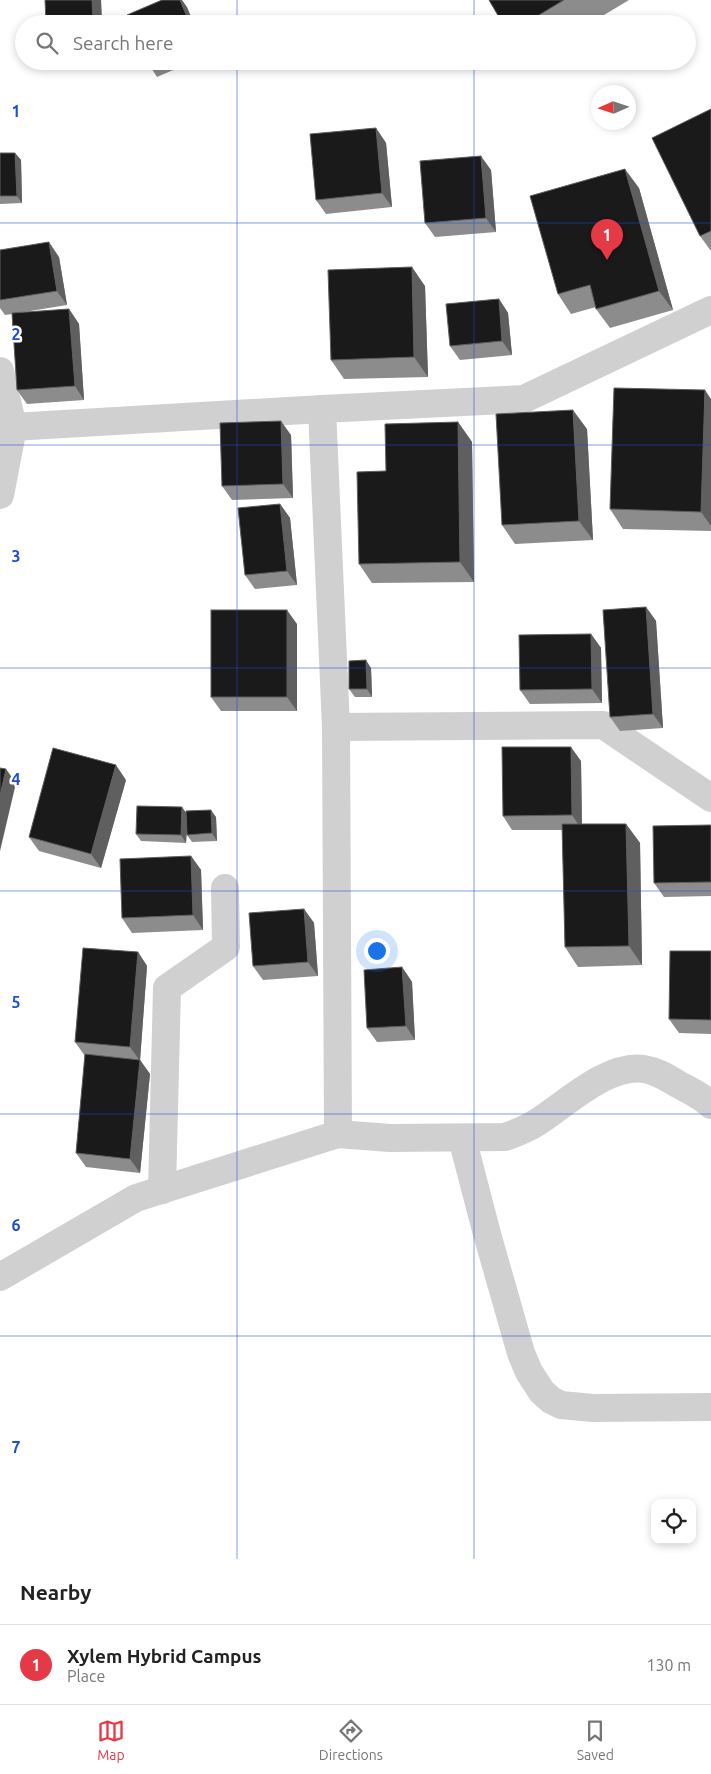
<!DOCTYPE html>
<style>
body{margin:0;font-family:Ubuntu,sans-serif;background:#f2f2f2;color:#222}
.controls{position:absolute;right:15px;bottom:15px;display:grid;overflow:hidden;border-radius:10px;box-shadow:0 2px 8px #0003}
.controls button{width:45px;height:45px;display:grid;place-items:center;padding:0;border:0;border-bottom:1px solid #e0e0e0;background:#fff;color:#222;font:25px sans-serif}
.compass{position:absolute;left:591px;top:85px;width:45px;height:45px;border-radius:50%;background:#fff;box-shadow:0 2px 8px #0003;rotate:267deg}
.you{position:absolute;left:376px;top:950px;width:18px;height:18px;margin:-12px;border:4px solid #fff;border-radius:50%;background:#1a73e8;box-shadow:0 0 0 8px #1a73e833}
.badge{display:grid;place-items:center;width:32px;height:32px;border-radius:50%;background:#e63946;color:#fff;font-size:16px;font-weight:700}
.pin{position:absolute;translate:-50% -41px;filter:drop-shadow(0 1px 2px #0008)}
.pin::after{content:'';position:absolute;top:26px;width:18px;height:15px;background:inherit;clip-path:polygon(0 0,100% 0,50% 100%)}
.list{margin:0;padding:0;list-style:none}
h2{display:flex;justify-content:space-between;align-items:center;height:65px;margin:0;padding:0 20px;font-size:21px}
h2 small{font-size:16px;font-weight:400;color:#767676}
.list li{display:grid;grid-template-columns:32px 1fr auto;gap:15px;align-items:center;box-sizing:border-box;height:80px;padding:0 20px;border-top:1px solid #e0e0e0}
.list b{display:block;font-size:19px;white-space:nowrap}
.list p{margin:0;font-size:16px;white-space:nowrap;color:#767676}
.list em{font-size:16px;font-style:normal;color:#767676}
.icon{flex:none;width:28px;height:28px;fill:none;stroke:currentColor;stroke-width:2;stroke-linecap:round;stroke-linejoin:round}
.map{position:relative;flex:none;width:711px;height:1559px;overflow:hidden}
.search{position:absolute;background:#fff;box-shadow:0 2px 8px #0003;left:15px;right:15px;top:15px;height:55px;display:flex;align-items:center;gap:12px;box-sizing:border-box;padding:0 18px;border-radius:28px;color:#767676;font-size:19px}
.sheet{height:145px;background:#fff}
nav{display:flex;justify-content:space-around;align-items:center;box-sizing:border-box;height:70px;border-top:1px solid #e0e0e0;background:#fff;font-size:14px;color:#767676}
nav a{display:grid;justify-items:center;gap:2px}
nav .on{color:#e63946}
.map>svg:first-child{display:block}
</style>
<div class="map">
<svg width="711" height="1559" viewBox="0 0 711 1559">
<rect width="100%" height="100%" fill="#fff"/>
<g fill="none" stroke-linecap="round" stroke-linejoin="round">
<g stroke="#d0d0d0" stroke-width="28">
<polyline points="711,310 524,399 322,409 336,727 603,725 711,798"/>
<polyline points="0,371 13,427 0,495"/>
<polyline points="0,431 13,427 322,409"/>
<path d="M338 1134 390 1138 505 1137C516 1133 527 1129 536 1123 565 1105 608 1063 644 1069 656 1071 666 1077 676 1083 688 1090 701 1095 711 1105"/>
<polyline points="462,1138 487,1234 521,1353 529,1372 542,1392 551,1400 561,1405 593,1408 711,1407"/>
<polyline points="162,1190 167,988 226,947 225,888"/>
<polyline points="0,1277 136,1198 338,1134 336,727"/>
</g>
</g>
<g fill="#8c8c8c">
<polygon points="45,0 101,0 102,24 47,24 46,22"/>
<polygon points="489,0 629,0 589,24 503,24"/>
<polygon points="147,61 194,61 157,77"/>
<polygon points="711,109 711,251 700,236"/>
<polygon points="376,128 386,143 392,207 326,214 316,200"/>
<polygon points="0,153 15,153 21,160 22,203 0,204"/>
<polygon points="491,170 496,232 435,237 425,223"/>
<polygon points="639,188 673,310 610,328 596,309 596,307 571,314 558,294"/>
<polygon points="0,250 59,257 67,305 18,313 69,309 79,324 84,400 27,404 17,390 12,314 5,315 0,308"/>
<polygon points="425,286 428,377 344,379 331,360"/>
<polygon points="499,299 508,313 512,355 460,360 450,346"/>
<polygon points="711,399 711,531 623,529 610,509"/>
<polygon points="458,422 472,442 474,582 372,583 359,564 386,471"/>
<polygon points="587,429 593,540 515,544 502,525"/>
<polygon points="291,435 293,498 232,500 222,486"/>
<polygon points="280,504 290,518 297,585 255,589 245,575"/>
<polygon points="646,607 656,621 663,728 620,731 610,717"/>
<polygon points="297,624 297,711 221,711 211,697"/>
<polygon points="591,634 601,648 602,703 530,704 520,690"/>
<polygon points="371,668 372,697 355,697 349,689"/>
<polygon points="581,761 582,824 626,824 640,843 642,965 578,967 565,947 562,830 512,830 503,816"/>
<polygon points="126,780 101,868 39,851 29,837"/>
<polygon points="186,812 216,817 217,841 192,842 187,835 187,833 186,843 141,841 136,834"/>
<polygon points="711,825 711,896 664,897 654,883"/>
<polygon points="191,856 201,870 203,930 132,933 122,918"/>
<polygon points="304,909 314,923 318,976 263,980 253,966"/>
<polygon points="711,951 711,1034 679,1033 669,1019"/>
<polygon points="138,952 147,966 140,1060 150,1074 140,1173 86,1167 76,1153 85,1056 75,1042"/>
<polygon points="402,967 412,982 415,1040 377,1042 367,1028"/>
</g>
<g fill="#5f5f5f">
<polygon points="92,0 101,0 102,24 96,24 93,19"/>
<polygon points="180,0 182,0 187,7 194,24 190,24"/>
<polygon points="376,128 386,143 392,207 382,193"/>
<polygon points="15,153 21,160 22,203 17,196"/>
<polygon points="481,156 491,170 496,232 486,218"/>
<polygon points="625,169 639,188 673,310 659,291"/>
<polygon points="49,242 59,257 67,305 57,291"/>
<polygon points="412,267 425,286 428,377 414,357"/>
<polygon points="499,299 508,313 512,355 502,341"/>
<polygon points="69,309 79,324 84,400 75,386"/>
<polygon points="705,390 711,399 711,526 701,512"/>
<polygon points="573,410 587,429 593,540 579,521"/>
<polygon points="281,421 291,435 293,498 283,484"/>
<polygon points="458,422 472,442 474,582 460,562"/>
<polygon points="280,504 290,518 297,585 287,571"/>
<polygon points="646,607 656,621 663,728 653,714"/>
<polygon points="287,610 297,624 297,711 287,697"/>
<polygon points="591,634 601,648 602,703 592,689"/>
<polygon points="366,660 371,668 372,697 367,689"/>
<polygon points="571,747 581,761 582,830 572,815"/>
<polygon points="116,765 126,780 101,868 91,854"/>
<polygon points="6,769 16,783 0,851 0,796"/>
<polygon points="182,807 187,814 186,843 181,835"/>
<polygon points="211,810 216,817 217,841 212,833"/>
<polygon points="626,824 640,843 642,965 629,946"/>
<polygon points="191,856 201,870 203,930 193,915"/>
<polygon points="304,909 314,923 318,976 308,962"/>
<polygon points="138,952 147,966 140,1061 130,1047"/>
<polygon points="402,967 412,982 415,1040 406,1026"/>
<polygon points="140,1060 150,1074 140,1173 130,1159"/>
</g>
<g fill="#1a1a1a" stroke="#5f5f5f">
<polygon points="45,0 92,0 93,19 46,22"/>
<polygon points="162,0 180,0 190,24 130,24 127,15"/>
<polygon points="489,0 564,0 524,24 503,24"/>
<polygon points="711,109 711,231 700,236 652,138"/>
<polygon points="376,128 382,193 316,200 310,134"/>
<polygon points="0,153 15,153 17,196 0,196"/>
<polygon points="481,156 486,218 425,223 420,161"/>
<polygon points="625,169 659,291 596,309 590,285 558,294 530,196"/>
<polygon points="49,242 57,291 0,300 0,250"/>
<polygon points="412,267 414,357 331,360 328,270"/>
<polygon points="499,299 502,341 450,346 446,304"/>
<polygon points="69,309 75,386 17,390 12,313"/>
<polygon points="614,388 705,390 701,512 610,509"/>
<polygon points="573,410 579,521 502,525 496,414"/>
<polygon points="281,421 283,484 222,486 220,423"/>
<polygon points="458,422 460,562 359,564 357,472 386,471 385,424"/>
<polygon points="280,504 287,571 245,575 238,508"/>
<polygon points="646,607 653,714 610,717 603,610"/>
<rect x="211" y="610" width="76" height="87"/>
<polygon points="591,634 592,689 520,690 519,635"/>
<polygon points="366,660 367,689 349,689 349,661"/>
<polygon points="502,747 571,747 572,815 503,816"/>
<polygon points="53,748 116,765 91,854 29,837"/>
<polygon points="0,768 6,769 0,796"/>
<polygon points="137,806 182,807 181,835 136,834"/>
<polygon points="211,810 212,833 187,835 186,811"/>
<polygon points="562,824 626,824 629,946 565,947"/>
<polygon points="711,825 711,882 654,883 653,826"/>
<polygon points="191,856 193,915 122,918 120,859"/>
<polygon points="304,909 308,962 253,966 249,913"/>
<polygon points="83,948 138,952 130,1047 75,1042"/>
<polygon points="670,951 711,951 711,1020 669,1019"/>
<polygon points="402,967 406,1026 367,1028 364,970"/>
<polygon points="85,1054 140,1060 130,1159 76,1153"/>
</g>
<path fill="none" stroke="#1d4ed8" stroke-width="1" stroke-opacity="0.55" d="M237 0V24M474 0V24M237 61V1559M474 61V1559M0 223H711M0 445H711M0 668H711M0 891H711M0 1114H711M0 1336H711"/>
<g font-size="16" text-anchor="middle" font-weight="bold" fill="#1d4ed8" stroke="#fff" stroke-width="5" stroke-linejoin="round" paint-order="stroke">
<text x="16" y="117">1</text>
<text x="16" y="340">2</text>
<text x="16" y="562">3</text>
<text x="16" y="785">4</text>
<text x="16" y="1008">5</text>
<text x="16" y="1231">6</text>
<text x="16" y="1453">7</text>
</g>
</svg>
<div class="controls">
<button><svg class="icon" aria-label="locate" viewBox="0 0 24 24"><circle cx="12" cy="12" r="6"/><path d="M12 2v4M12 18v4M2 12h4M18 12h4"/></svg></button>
</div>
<svg class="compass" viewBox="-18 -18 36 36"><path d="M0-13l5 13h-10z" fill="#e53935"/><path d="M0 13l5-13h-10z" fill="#767676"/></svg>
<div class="you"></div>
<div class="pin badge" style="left:607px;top:260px">1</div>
<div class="search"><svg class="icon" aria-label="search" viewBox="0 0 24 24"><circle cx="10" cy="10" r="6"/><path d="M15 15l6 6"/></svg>Search here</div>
</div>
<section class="sheet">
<h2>Nearby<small></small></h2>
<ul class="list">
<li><span class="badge">1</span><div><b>Xylem Hybrid Campus</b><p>Place</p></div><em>130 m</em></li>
</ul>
</section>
<nav>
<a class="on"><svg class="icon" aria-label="map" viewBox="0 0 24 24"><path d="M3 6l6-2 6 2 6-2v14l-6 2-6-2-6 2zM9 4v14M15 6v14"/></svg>Map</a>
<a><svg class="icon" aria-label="directions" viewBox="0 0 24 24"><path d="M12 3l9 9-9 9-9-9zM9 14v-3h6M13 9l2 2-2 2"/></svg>Directions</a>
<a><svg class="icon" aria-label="saved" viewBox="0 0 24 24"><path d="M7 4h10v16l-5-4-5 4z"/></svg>Saved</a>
</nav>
